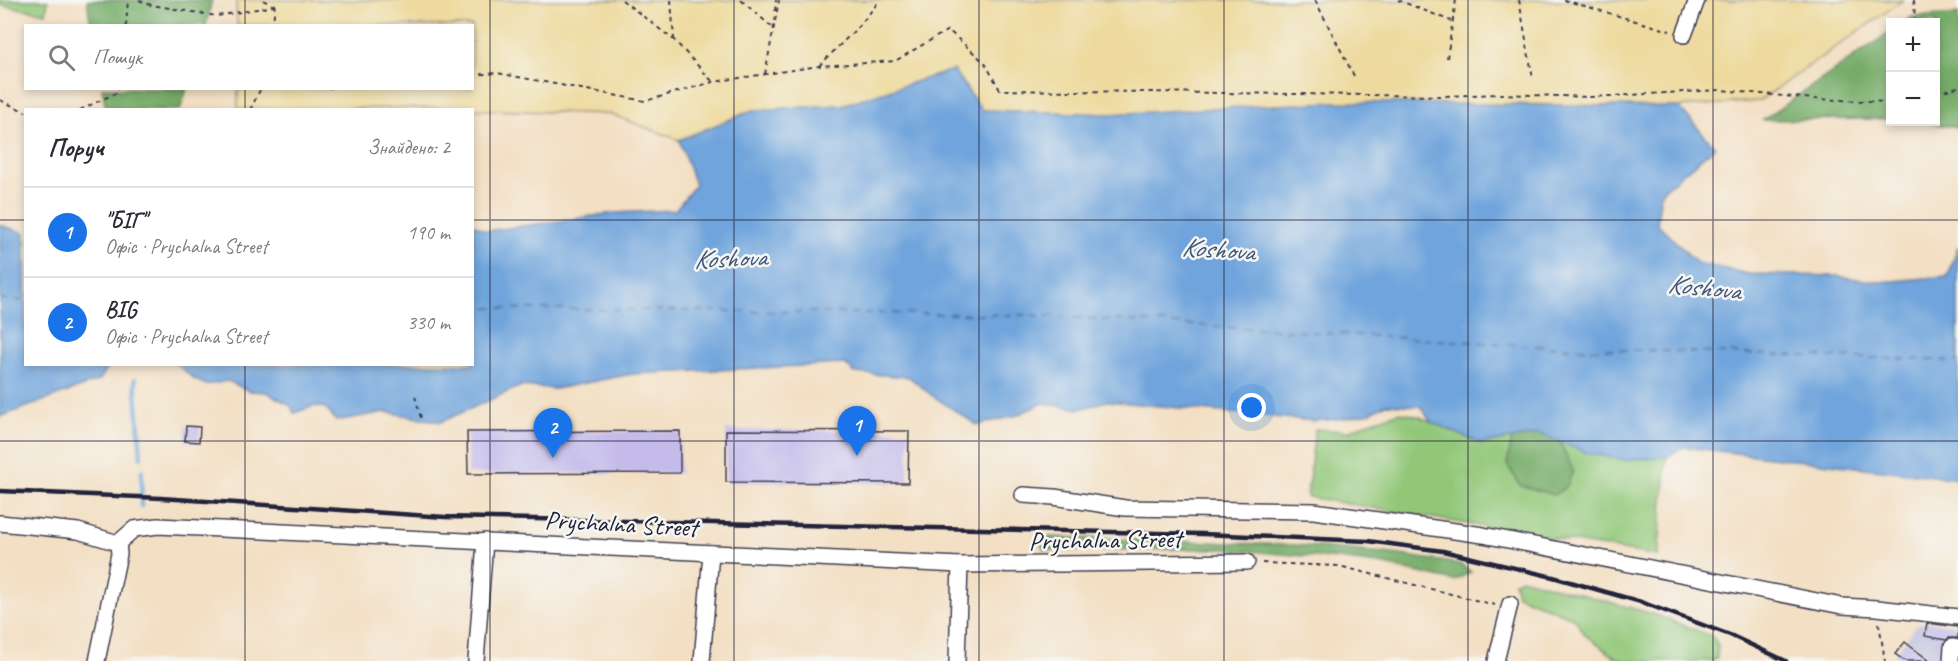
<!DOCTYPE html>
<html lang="uk">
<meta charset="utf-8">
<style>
body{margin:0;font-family:Caveat,sans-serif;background:#f7f7f7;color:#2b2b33}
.controls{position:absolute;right:18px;top:18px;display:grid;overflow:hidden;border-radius:0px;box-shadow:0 3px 9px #0003}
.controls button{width:54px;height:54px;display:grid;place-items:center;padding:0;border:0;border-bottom:2px solid #e1e1e2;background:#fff;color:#2b2b33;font:30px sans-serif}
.you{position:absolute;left:1252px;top:408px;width:21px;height:21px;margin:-15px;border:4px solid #fff;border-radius:50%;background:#1a73e8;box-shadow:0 0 0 9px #1a73e833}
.badge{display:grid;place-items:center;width:39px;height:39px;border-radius:50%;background:#1a73e8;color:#fff;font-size:20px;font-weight:700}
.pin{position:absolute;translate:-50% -50px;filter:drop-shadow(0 2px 3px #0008)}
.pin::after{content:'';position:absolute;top:32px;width:21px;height:18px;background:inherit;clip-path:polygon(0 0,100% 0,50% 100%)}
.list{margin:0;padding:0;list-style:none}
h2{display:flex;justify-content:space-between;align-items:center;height:78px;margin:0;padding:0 24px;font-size:26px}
h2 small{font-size:20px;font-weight:400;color:#7c7c81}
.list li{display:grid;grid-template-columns:39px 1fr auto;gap:18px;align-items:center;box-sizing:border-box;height:90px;padding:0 24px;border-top:2px solid #e1e1e2}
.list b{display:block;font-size:22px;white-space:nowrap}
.list p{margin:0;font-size:20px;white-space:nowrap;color:#7c7c81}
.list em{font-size:20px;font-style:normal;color:#7c7c81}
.icon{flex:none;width:33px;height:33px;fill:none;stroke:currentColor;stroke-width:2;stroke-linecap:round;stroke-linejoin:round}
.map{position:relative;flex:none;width:1958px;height:661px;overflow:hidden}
.search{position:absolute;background:#fff;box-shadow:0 3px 9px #0003;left:24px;top:24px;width:450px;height:66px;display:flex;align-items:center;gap:15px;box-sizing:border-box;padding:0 21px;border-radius:0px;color:#7c7c81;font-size:22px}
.panel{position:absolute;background:#fff;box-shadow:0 3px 9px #0003;left:24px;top:108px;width:450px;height:258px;border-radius:0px}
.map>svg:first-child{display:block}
</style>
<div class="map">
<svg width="1958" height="661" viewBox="0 0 1958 661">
<rect width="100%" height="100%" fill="#f6f6f2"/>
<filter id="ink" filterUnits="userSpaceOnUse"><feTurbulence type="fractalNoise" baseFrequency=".0167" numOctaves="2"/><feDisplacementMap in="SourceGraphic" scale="12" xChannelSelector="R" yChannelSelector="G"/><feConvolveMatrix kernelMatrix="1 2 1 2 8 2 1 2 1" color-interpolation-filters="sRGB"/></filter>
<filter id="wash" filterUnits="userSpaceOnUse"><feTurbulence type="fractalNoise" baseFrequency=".008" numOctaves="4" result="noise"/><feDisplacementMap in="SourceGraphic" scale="24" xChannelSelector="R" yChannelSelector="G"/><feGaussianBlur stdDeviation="1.35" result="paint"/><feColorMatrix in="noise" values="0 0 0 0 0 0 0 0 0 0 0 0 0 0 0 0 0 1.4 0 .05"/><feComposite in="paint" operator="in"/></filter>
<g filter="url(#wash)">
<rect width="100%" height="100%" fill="#f3dfc3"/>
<polygon fill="#bfc2dd" points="1927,621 1958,626 1958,661 1905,661 1895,654 1915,626"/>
<g fill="#92c778" stroke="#5a745a" stroke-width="1.5">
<polygon points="0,0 48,0 46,13 0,5"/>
<polygon points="1400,412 1420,417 1482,444 1541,432 1587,453 1625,460 1667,457 1658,556 1307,497 1315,429 1349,431 1364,424"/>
<polygon points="1521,578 1653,614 1712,636 1718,645 1717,657 1713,661 1627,661 1616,658 1585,635 1575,619 1517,595 1514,582"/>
</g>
<g fill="#75ac68" stroke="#4c6752" stroke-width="1.5">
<polygon points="87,0 212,0 206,25 91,26"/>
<polygon points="1958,14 1958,128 1923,122 1936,122 1936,22 1904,22 1912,17"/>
<polygon points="1890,32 1890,119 1763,120"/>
<polygon points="102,89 102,88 187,89 180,110 106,109"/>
<polygon points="1541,432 1560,442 1573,471 1567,486 1554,495 1520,485 1507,464 1512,438"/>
<polygon points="1047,537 1297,545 1394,554 1460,564 1471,572 1454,581 1385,565 1339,559 1223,549 1044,550 1041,544"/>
</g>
<polygon fill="#eeda9e" stroke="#887e6c" stroke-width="1.5" points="236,0 1903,0 1759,101 1679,107 1511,104 1109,114 982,110 953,70 842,105 753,110 679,140 610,114 433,108 238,109 238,89 472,88 472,26 237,25"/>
<g fill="#6fa4dc" stroke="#48638c" stroke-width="1.5">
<polygon points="953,70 982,110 1109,114 1332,102 1679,107 1715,147 1661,192 1657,223 1697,263 1749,274 1837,276 1880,282 1948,276 1958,246 1958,479 1683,447 1667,457 1625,460 1587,453 1540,434 1482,444 1431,422 1420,406 1386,404 1370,413 1346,418 1314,421 1107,401 1080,409 1043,403 1015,416 977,425 931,395 909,377 855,373 845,364 632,374 555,389 521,386 441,422 386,412 336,421 326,408 314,406 294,413 290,405 266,392 249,391 228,381 206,385 194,379 178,365 472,364 473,224 487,231 614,213 675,210 695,185 679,140 753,110 842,105"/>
<polygon points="0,225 25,233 26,364 109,365 100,380 0,417"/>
</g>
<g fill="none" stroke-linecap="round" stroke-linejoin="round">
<g stroke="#6fa4dc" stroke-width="4.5">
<polyline points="135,379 141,457"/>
<polyline points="141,506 142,470"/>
</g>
<g stroke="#41567b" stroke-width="1.5" stroke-dasharray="8 6" stroke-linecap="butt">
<polyline points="0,299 26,301"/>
<polyline points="472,308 1028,315 1571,348 1958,361"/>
</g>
</g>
<g id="blocks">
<g fill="#c4bbeb">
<polygon points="186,426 200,427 199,442 185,441"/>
<polygon points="726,430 909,431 908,483 726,482"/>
<polygon points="680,431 680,473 468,474 467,432"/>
<polygon points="1927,623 1958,627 1958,638 1949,638 1946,640 1925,636"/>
<polygon points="1905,642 1910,646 1930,661 1905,661 1895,654"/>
</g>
</g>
</g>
<g filter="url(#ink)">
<use href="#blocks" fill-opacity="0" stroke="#413e4f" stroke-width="1.5"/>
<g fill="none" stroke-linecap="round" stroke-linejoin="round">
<defs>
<g id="minor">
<polyline points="1684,35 1697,0"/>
<polyline points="1023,495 1054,497 1125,508 1314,511 1483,535 1842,606 1877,608 1958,617"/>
<polyline points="0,523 78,531 118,543 134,529 158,526 960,565 1247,562"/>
<polyline points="97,661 119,554 118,543"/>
<polyline points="476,661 485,541"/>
<polyline points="702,661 711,553"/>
<polyline points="957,661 960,565"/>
<polyline points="1496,661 1510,604"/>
<polyline points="1951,661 1952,647 1958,648"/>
</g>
</defs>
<use href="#minor" stroke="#413e4f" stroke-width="18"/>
<g stroke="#413e4f" stroke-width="2" stroke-dasharray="4.5 4.5" stroke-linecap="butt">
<polyline points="139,0 151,5 217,16 274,6"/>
<polyline points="263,0 274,6"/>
<polyline points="622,0 674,40 713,82"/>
<polyline points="671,0 674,39"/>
<polyline points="741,0 773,28"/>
<polyline points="1315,0 1354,76"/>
<polyline points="1398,0 1451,21"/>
<polyline points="1519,0 1533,79"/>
<polyline points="1564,0 1670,31"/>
<polyline points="1914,0 1915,22"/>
<polyline points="775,11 776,0"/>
<polyline points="126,26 128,0"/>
<polyline points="273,26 275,0"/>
<polyline points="1447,58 1456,0"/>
<polyline points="819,66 860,25 880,0"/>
<polyline points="765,74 779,0"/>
<polyline points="472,75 497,73 645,101 713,82 819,66 895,61 948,30 985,63 1000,90 1442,96 1501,94 1591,97 1721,90 1815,99 1890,102"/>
<polyline points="310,88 331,88"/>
<polyline points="1936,93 1958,87"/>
<polyline points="0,100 26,112"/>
<polyline points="80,110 118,92 118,88"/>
<polyline points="250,110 261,88"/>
<polyline points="415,396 421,418"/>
<polyline points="1262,563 1339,566 1495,605"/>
<polyline points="1879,623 1885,661"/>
</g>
<use href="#minor" stroke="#fff" stroke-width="15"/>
<polyline stroke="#22223b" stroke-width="4.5" points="0,491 161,498 445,517 1203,534 1368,541 1443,551 1553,577 1641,602 1730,635 1786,661"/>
</g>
</g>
<path fill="none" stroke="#22223b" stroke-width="1.5" stroke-opacity="0.55" d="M245 0V26M490 0V661M734 0V661M979 0V661M1224 0V661M1468 0V661M1713 0V661M245 88V110M0 220H26M472 220H1958M245 364V661M0 441H1958"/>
<g text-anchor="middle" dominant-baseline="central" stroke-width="5" stroke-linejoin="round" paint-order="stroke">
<g font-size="26" fill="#22223b" stroke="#f6f6f2">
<text transform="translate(621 524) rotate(3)">Prychalna Street</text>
<text transform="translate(1105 540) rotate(-1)">Prychalna Street</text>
</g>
<g font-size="27" font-style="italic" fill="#41567b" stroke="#f6f6f2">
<text transform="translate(1218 249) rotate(4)">Koshova</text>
<text transform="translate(730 258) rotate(-2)">Koshova</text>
<text transform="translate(1704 287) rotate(6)">Koshova</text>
</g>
</g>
</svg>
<div class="controls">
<button>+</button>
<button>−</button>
</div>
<div class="you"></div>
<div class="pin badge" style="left:857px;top:456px">1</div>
<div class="pin badge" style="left:553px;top:458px">2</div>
<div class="search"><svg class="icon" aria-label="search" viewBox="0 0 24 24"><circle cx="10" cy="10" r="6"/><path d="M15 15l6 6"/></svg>Пошук</div>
<section class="panel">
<h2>Поруч<small>Знайдено: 2</small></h2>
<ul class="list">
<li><span class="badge">1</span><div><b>&quot;БІГ&quot;</b><p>Офіс · Prychalna Street</p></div><em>190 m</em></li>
<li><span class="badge">2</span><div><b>BIG</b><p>Офіс · Prychalna Street</p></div><em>330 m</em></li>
</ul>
</section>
</div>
